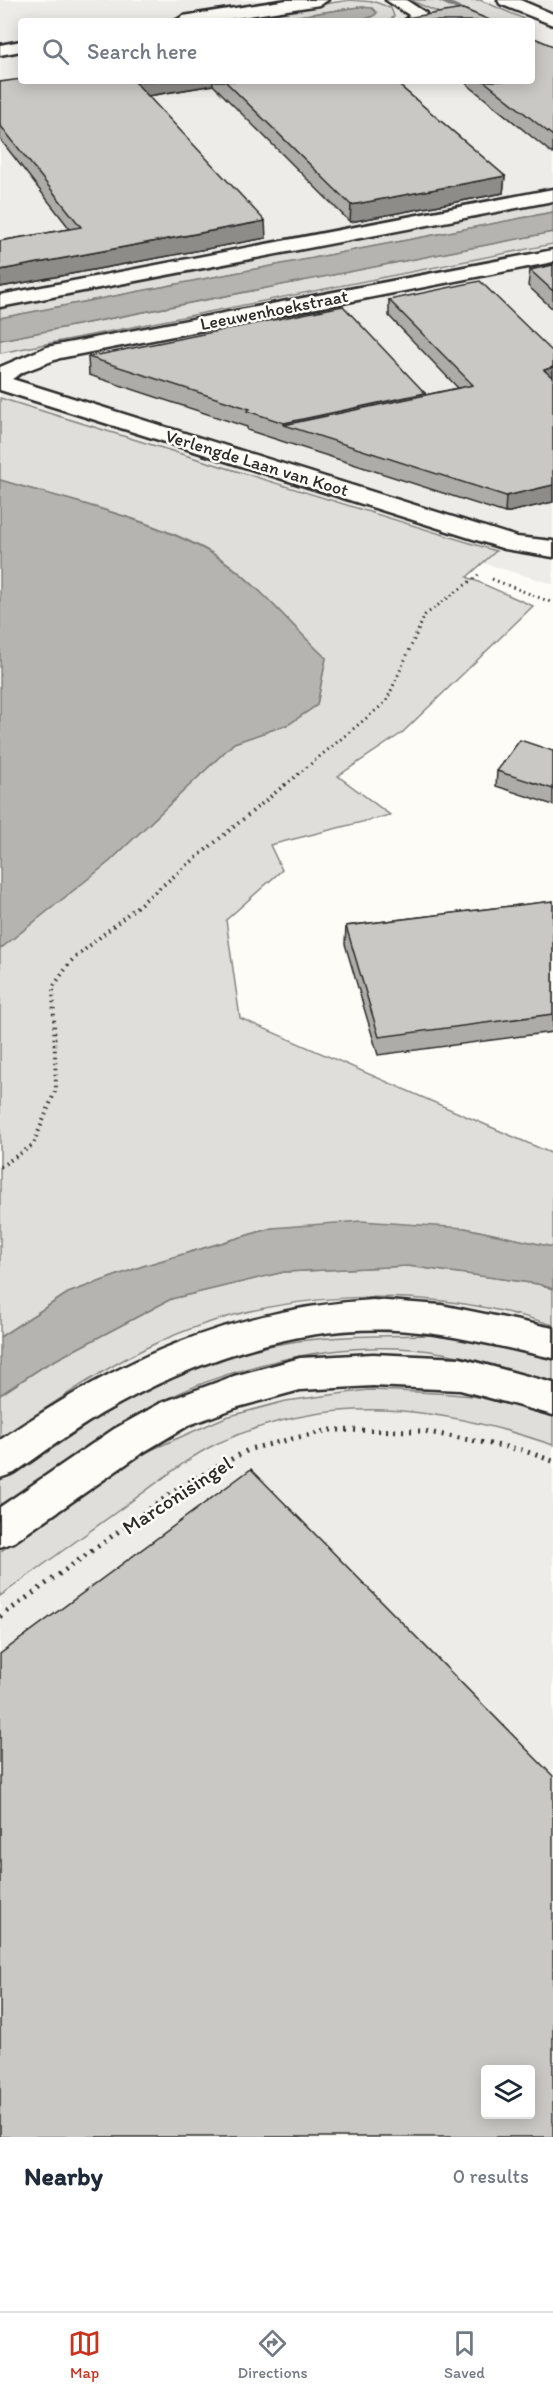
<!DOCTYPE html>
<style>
body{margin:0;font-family:Itim,sans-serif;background:#f2f2f3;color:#1f2937}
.controls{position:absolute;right:18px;bottom:18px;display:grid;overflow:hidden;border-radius:6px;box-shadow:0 3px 15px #0003}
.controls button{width:54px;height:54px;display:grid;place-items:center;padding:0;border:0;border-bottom:2px solid #e0e1e3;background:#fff;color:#1f2937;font:30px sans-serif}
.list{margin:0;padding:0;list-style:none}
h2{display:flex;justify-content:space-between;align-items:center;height:78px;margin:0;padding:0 24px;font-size:26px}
h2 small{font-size:20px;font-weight:400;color:#747a83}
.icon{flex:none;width:33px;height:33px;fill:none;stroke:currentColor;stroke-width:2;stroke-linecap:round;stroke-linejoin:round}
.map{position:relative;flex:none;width:553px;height:2137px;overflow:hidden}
.search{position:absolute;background:#fff;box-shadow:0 3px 15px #0003;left:18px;right:18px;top:18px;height:66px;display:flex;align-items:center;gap:15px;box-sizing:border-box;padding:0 21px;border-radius:6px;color:#747a83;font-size:22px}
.sheet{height:174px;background:#fff}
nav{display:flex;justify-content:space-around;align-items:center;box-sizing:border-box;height:84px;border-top:2px solid #e0e1e3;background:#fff;font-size:16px;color:#747a83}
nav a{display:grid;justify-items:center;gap:3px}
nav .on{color:#c8321e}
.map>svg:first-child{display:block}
</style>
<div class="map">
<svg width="553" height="2137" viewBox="0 0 553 2137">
<rect width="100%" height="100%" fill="#fdfcf7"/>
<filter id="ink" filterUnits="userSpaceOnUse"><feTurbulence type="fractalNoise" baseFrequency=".0167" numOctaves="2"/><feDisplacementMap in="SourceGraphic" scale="12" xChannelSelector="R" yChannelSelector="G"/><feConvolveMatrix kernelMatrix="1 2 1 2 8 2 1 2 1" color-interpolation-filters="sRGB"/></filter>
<g filter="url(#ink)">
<g fill="#edece8" fill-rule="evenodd">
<path d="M0 0H553V584L0 419ZM21 21H532V81H21Z"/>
<path d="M553 1275V2137H0V1373L88 1318ZM486 2070H530V2114H486Z"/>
</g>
<g fill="#dfdeda" stroke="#858482" stroke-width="1.5">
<polygon points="350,0 375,2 391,8 394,16 389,21 348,21 372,17 365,7 359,7 265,21 214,21"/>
<polygon points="410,0 480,0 529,21 457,21"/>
<polygon points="553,200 553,212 0,318 0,306"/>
<polygon points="553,232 553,244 0,353 0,340"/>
<path d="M0 398 496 551 467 577 533 606 402 733 338 776 390 815 270 845 282 870 226 920 240 1018 553 1154V1247L465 1228H272L143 1266 68 1293 0 1337V949L109 862 234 743 289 724 317 705 326 658C291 626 252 576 212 553 151 518 67 500 0 480Z"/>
<path d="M408 1266 538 1284 553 1289V1325C423 1283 270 1287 146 1348 94 1374 48 1407 0 1439V1395L44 1366 171 1299 284 1272Z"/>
<path d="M435 1335 553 1356V1383C507 1368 460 1353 412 1349 326 1342 211 1370 138 1415 91 1444 46 1479 0 1511V1475C90 1414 187 1356 298 1341 343 1335 390 1336 435 1335Z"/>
<path d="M368 1390C431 1392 492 1394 553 1412V1445C438 1406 331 1391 216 1444 187 1458 160 1481 133 1500 89 1532 44 1564 0 1596V1552L103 1476 151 1450 226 1417 286 1401Z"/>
</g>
<g fill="#b5b4b1" stroke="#7e7d7b" stroke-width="1.5">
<path d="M359 7 372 8 377 13C363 28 287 21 265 21Z"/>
<polygon points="553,212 553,232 0,340 0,318"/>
<path d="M0 480C67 500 151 519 211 553 252 576 291 626 326 658L317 705 289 724 234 743 109 862 0 949Z"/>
<polygon points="361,1221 465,1228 553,1247 553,1289 538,1284 408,1266 284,1272 171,1299 44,1366 0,1395 0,1337 68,1293 143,1266 272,1228"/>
</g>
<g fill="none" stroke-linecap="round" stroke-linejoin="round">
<polygon fill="#7e7d7b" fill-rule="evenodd" points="435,0 446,0 492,21 481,21"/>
<defs>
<g id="minor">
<polygon points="287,0 328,0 320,5 216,21 175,21 183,16"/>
<polygon points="386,0 406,0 426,13 421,21 405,21 409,15"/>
<polygon points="21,41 21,51 0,55 0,45"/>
<polygon points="553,189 553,201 0,307 0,295"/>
<polygon points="553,250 553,262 60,358 23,372 12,379 517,537 553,541 553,557 505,549 0,390 0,367 47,347"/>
<path d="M373 1300 441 1305 553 1328V1358C501 1347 449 1333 396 1330 293 1325 188 1363 101 1414 71 1432 43 1453 14 1473L0 1478V1440C119 1360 228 1309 373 1300Z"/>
<polygon points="373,1354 460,1358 553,1383 553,1415 460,1390 373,1386 300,1390 238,1407 189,1425 142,1453 14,1542 0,1547 0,1507 114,1429 161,1403 234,1376 300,1358"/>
</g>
<polygon id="primary" points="498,0 520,0 553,14 553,25 500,4"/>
</defs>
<use href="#minor" stroke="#2b2b2b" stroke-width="5"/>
<use href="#primary" stroke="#2b2b2b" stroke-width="5"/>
<g stroke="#2b2b2b" stroke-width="3" stroke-dasharray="1.5 4" stroke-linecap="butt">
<polyline points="492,579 553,603"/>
<polyline points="285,785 386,702 425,615 480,574"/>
</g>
<polyline stroke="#2b2b2b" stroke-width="4" stroke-dasharray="1.5 4.5" stroke-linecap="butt" points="0,1167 33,1145 56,1089 53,987 71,961 287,783"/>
<polyline stroke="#2b2b2b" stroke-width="5" stroke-dasharray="2 6" stroke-linecap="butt" points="0,1617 180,1487 250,1449 329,1430 423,1431 522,1450 553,1461"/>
<use href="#minor" fill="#fdfcf7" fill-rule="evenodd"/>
<use href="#primary" fill="#fdfcf7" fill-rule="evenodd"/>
</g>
<g fill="#adaca9" stroke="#2b2b2b" stroke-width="1.5">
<polygon points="553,46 553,154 463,81 532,81"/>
<polygon points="21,81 394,81 505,176 503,193 350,222 213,85 148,96 266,238 0,287 0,241 70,229 0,139 0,82"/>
<polygon points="553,265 553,309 528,286 530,270"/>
<polygon points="389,300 553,352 553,502 505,513 247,430 247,427 89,375 88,357 425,395 458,388 389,316"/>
<polygon points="553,751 553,805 496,786 497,771"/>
<polygon points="553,901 553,1032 378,1055 345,944 346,926"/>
</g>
<g fill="#8d8c89" stroke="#2b2b2b" stroke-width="1.5">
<polygon points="140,81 213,81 213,85 136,98 135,82"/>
<polygon points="505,176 503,193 350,222 351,205"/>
<polygon points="265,221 266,238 0,287 0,270"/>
<polygon points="553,367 553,384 544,370"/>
<polygon points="425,393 424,412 284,425 284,423"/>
<polygon points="553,485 553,502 505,513 506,496"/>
</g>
<g fill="#c9c8c4" stroke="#2b2b2b" stroke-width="1.5" fill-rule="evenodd">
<polygon points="463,9 492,21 410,21 406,18"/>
<polygon points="532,37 553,46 553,136 484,81 532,81"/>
<polygon points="21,79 21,81 140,81 135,82 265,221 0,270 0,241 81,227 0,125 0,82"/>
<polygon points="225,81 394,81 505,176 351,205"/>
<polygon points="553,265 553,291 530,270"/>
<polygon points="480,281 553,352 553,367 544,370 553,378 553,485 506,496 284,425 473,385 389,300"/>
<polygon points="343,306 425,393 284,423 247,411 250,409 88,357"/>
<polygon points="520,740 553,751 553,789 497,771"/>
<polygon points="553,901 553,1014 379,1037 346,926"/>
<path d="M251 1469 553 1776V2137H0V1654ZM486 2070H531V2115H486Z"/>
</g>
</g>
<g text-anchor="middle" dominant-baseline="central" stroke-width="5" stroke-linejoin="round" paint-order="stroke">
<g font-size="18" fill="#2b2b2b" stroke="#fdfcf7">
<text transform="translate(274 310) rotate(-11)">Leeuwenhoekstraat</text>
<text transform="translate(257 463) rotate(17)">Verlengde Laan van Koot</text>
</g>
<g font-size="21" fill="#2b2b2b" stroke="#fdfcf7">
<text transform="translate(177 1495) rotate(-33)">Marconisingel</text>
</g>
</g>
</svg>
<div class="controls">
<button><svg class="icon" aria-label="layers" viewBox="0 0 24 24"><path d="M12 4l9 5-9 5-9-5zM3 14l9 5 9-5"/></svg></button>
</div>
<div class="search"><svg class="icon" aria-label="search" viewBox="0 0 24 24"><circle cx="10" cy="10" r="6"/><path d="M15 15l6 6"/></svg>Search here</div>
</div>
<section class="sheet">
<h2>Nearby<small>0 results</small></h2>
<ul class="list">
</ul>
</section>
<nav>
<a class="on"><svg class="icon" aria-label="map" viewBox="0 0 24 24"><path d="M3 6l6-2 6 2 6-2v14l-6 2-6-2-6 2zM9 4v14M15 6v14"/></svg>Map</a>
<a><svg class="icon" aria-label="directions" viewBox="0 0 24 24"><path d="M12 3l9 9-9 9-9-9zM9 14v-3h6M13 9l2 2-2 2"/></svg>Directions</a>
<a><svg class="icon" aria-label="saved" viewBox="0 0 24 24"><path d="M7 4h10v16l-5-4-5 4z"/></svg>Saved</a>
</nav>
